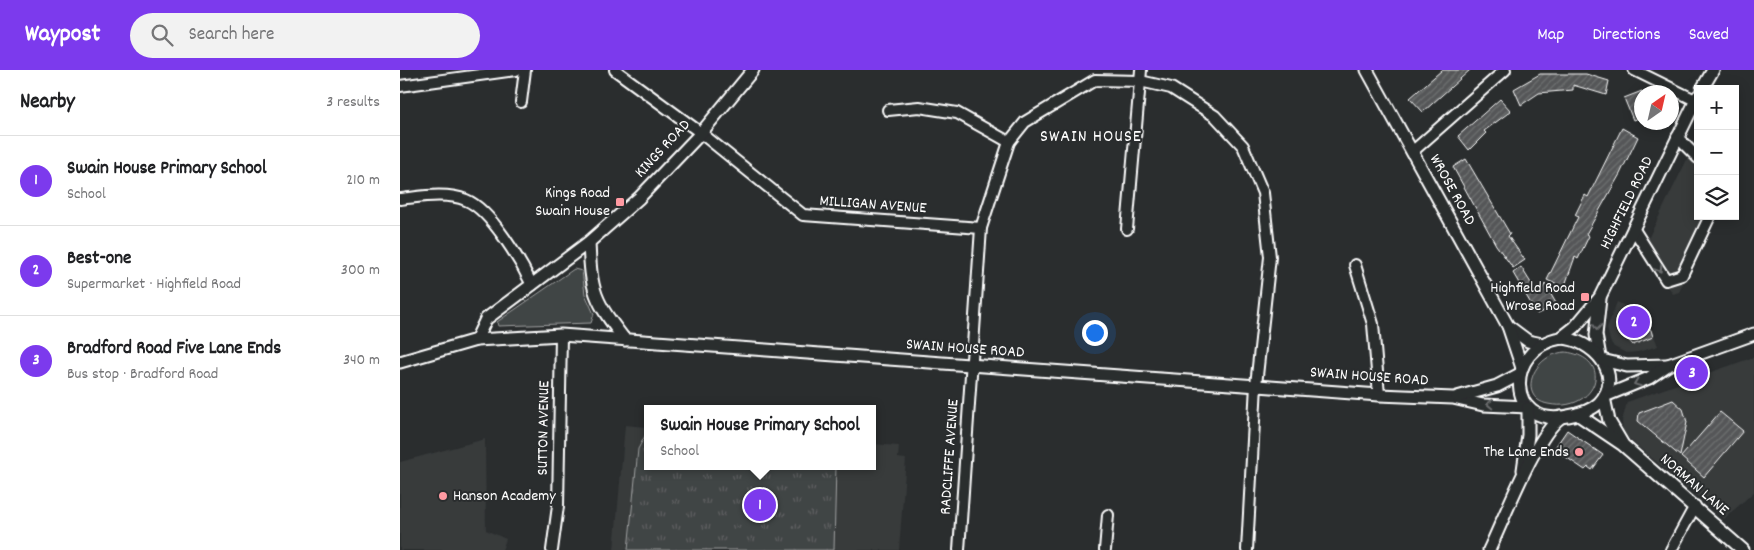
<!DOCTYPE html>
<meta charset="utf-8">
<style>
body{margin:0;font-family:Dekko,sans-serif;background:#f2f2f2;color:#202124}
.controls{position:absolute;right:15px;top:15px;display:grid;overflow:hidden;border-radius:0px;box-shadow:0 2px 12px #0003}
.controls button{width:45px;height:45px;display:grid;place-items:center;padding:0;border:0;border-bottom:1px solid #e0e0e0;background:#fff;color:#202124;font:25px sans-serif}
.compass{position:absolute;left:1234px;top:15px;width:45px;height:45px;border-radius:50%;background:#fff;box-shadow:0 2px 12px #0003;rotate:34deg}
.you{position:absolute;left:694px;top:262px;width:18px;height:18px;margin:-12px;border:4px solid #fff;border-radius:50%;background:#1a73e8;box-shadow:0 0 0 8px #1a73e833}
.badge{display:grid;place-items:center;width:32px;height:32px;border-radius:50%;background:#7c3aed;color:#fff;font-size:16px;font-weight:700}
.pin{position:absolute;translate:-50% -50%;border:2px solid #fff;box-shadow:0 1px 5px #0006}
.popup{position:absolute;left:244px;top:335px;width:232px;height:65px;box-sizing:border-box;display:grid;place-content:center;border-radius:0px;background:#fff;filter:drop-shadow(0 1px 4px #0005);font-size:16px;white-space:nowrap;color:#757577}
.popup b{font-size:19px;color:#202124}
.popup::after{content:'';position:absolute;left:50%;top:100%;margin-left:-10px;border:10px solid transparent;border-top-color:#fff}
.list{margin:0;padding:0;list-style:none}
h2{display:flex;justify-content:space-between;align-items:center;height:65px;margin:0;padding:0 20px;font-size:21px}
h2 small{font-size:16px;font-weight:400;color:#757577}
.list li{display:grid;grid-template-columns:32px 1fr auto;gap:15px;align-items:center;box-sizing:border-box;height:90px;padding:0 20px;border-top:1px solid #e0e0e0}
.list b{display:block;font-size:19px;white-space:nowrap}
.list p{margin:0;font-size:16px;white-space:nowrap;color:#757577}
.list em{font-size:16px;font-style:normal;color:#757577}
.icon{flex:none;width:28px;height:28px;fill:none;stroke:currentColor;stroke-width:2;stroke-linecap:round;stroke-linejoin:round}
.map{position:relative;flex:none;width:1354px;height:480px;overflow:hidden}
header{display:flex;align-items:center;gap:30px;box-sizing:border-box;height:70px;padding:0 25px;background:#7c3aed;color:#fff}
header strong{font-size:24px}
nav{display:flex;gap:28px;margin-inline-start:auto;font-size:18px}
.search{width:350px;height:45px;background:#f2f2f2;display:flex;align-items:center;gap:12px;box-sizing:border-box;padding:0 18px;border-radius:28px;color:#757577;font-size:19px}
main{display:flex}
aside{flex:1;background:#fff}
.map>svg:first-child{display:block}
</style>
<header>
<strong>Waypost</strong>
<div class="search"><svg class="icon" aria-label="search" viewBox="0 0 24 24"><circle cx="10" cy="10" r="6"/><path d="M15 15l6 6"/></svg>Search here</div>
<nav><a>Map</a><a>Directions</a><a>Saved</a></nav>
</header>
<main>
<aside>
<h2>Nearby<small>3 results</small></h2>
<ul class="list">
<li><span class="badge">1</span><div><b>Swain House Primary School</b><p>School</p></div><em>210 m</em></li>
<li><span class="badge">2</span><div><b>Best-one</b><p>Supermarket · Highfield Road</p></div><em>300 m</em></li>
<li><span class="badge">3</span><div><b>Bradford Road Five Lane Ends</b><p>Bus stop · Bradford Road</p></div><em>340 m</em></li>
</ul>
</aside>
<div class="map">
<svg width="1354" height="480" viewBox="0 0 1354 480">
<defs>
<pattern id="park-tufts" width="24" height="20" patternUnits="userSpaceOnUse" patternTransform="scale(1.25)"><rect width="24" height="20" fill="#414445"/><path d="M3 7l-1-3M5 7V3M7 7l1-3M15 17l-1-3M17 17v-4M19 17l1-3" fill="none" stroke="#5e6061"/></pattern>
<pattern id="building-hatch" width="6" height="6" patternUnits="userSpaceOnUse" patternTransform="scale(1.25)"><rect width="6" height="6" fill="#555758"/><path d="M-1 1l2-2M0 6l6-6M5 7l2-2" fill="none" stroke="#6e7071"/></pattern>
</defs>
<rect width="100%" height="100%" fill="#2a2d2e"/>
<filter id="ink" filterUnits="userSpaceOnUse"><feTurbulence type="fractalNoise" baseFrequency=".02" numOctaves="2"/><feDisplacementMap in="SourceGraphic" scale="10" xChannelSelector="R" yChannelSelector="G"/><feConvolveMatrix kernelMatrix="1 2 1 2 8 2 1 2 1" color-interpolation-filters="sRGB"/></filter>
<g filter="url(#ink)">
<g fill="#373a3b">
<polygon points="1296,71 1298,74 1298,146 1316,146 1279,222 1273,224 1246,181 1241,183"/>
<polygon points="1217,232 1231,239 1249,253 1258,276 1238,282 1226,283 1214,277 1210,271 1207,258"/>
<polygon points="1354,287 1354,422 1324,449 1223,364 1222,351 1227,332"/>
<polygon points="225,355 247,357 248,396 472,396 473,374 499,376 498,388 506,389 499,480 214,480"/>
<polygon points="85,369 86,460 106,469 102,480 0,480 0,392"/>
</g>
<g fill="#414445" stroke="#a0a2a2">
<polygon points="174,199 182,201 185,224 194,244 191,253 98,256 97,252"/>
<path d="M1166 282C1217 289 1195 344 1148 334 1116 328 1133 283 1166 282Z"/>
</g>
<polygon fill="url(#park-tufts)" stroke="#a0a2a2" points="247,362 248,396 436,396 434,480 228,480 238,379"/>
<g fill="url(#building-hatch)" stroke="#fff">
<polygon points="1042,0 1070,0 1023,42 1010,28"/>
<polygon points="1140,4 1186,4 1209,11 1206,25 1173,15 1173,20 1139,23 1121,35 1114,19"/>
<polygon points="1242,21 1242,47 1233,50 1224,28"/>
<polygon points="1100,29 1111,41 1084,61 1086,63 1069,80 1058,66"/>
<polygon points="1222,58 1238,67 1220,104 1186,164 1189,166 1178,189 1175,187 1164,218 1147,210 1178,147 1175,145 1185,125 1188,127"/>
<polygon points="1066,89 1110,164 1108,166 1125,190 1113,198 1096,175 1053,97"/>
<polygon points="1121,197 1139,226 1145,214 1157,235 1137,244 1113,203"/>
<polygon points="1229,242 1236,245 1251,260 1253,267 1233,275 1221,261"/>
<polygon points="1273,330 1283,339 1287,352 1280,386 1238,351 1239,343"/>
<polygon points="1320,342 1343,361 1304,407 1281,387"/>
<polygon points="1167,360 1203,385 1192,400 1188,397 1185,400 1154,379"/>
</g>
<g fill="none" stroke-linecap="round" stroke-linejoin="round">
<defs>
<g id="minor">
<polyline points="215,0 301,63 403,145 581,158"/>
<polyline points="1234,0 1295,30"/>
<polyline points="0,16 116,0"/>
<polyline points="121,32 125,0"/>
<polyline points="488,40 519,37 557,43 609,72"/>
<polyline points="1277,67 1298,88"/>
<polyline points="1012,82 1105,0"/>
<path d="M0 129C20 127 46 122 66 130 91 140 121 192 132 215"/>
<polyline points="1233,158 1266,210 1282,205 1310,146"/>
<polyline points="727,159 741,0"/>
<polyline points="955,195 973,254 979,325"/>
<polyline points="152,480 158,436 161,265"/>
<polyline points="559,480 581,158 609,72 625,52 695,10 740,11 771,18 815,46 843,76 863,123 870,187 856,315 847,480"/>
<polyline points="705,480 708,445"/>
<polyline points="1271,480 1295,436"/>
</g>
<g id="tertiary">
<polyline points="967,0 1108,256 1128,271 1142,274"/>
<polyline points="1302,19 1313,0"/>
<path d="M189 172C191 222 194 230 225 270"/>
<polyline points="1200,229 1196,265 1200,287"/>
<polyline points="1108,256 1122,298"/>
<polyline points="1161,268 1175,257 1200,227 1298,26"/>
<path d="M1161 268C1192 269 1226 305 1199 333 1191 341 1179 344 1168 346 1105 360 1104 277 1161 268Z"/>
<polyline points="76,270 86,249 189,172 239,128 301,63 353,0"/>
<polyline points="1202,290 1227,296 1268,295"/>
<polyline points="0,292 76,270 161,265 979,325 1053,328 1083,335 1128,337"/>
<polyline points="1205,326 1249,308 1268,295 1354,264"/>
<polyline points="1057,327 1097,316 1120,304"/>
<polyline points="1204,327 1209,351 1222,373"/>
<polyline points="1177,344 1223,375 1343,480"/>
<polyline points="1123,400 1128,365 1128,338"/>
<path d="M1089 480C1104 449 1135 366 1161 347"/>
</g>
</defs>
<use href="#minor" stroke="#fff" stroke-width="14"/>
<use href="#tertiary" stroke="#fff" stroke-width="15"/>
<use href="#minor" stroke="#2a2d2e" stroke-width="10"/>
<use href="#tertiary" stroke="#2a2d2e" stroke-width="11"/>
</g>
<defs><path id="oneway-chevron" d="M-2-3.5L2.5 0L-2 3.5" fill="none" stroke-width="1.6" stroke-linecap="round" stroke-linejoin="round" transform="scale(1.25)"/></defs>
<g stroke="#6a6c6d">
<use href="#oneway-chevron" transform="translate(1259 199) rotate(58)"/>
<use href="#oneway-chevron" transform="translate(1197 257) rotate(95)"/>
<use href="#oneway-chevron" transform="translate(1237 313) rotate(159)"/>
<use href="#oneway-chevron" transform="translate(1090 334) rotate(-178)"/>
</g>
</g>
<g fill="#ff9aa2" stroke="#2a2d2e" stroke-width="2">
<rect x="215" y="127" width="10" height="10" rx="2.5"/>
<rect x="1180" y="222" width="10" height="10" rx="2.5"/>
<circle cx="1179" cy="382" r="5"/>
<circle cx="43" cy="426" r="5"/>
</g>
<g text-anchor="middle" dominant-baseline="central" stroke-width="4" stroke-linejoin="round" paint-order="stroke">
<g font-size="16" fill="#fff" stroke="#2a2d2e">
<text transform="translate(263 79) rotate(-47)">KINGS ROAD</text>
<text transform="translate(1052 120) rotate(61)">WROSE ROAD</text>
<text transform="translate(1227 133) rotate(-64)">HIGHFIELD ROAD</text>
<text transform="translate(473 135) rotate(4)">MILLIGAN AVENUE</text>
<text transform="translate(565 279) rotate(4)">SWAIN HOUSE ROAD</text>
<text transform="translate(969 307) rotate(4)">SWAIN HOUSE ROAD</text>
<text transform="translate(144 358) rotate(-89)">SUTTON AVENUE</text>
<text transform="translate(550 387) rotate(-86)">RADCLIFFE AVENUE</text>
<text transform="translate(1294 415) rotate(41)">NORMAN LANE</text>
</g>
<g font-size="16" fill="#fff" stroke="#2a2d2e" text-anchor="end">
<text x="210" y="123">Kings Road<tspan x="210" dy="18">Swain House</tspan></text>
<text x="1175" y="218">Highfield Road<tspan x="1175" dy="18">Wrose Road</tspan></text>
<text x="1169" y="382">The Lane Ends</text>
<text x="53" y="426" text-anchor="start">Hanson Academy</text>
</g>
<g font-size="18" letter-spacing="1" fill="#fff" stroke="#2a2d2e">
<text x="691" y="67">SWAIN HOUSE</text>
</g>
</g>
</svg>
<div class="controls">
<button>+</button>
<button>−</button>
<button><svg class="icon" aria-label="layers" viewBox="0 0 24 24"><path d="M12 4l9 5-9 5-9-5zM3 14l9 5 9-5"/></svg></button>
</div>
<svg class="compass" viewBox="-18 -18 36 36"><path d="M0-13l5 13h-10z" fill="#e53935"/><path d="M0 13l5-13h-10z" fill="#757577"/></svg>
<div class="you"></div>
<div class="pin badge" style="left:360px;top:435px">1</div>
<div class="popup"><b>Swain House Primary School</b>School</div>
<div class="pin badge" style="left:1234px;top:252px">2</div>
<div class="pin badge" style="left:1292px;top:303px">3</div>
</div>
</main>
